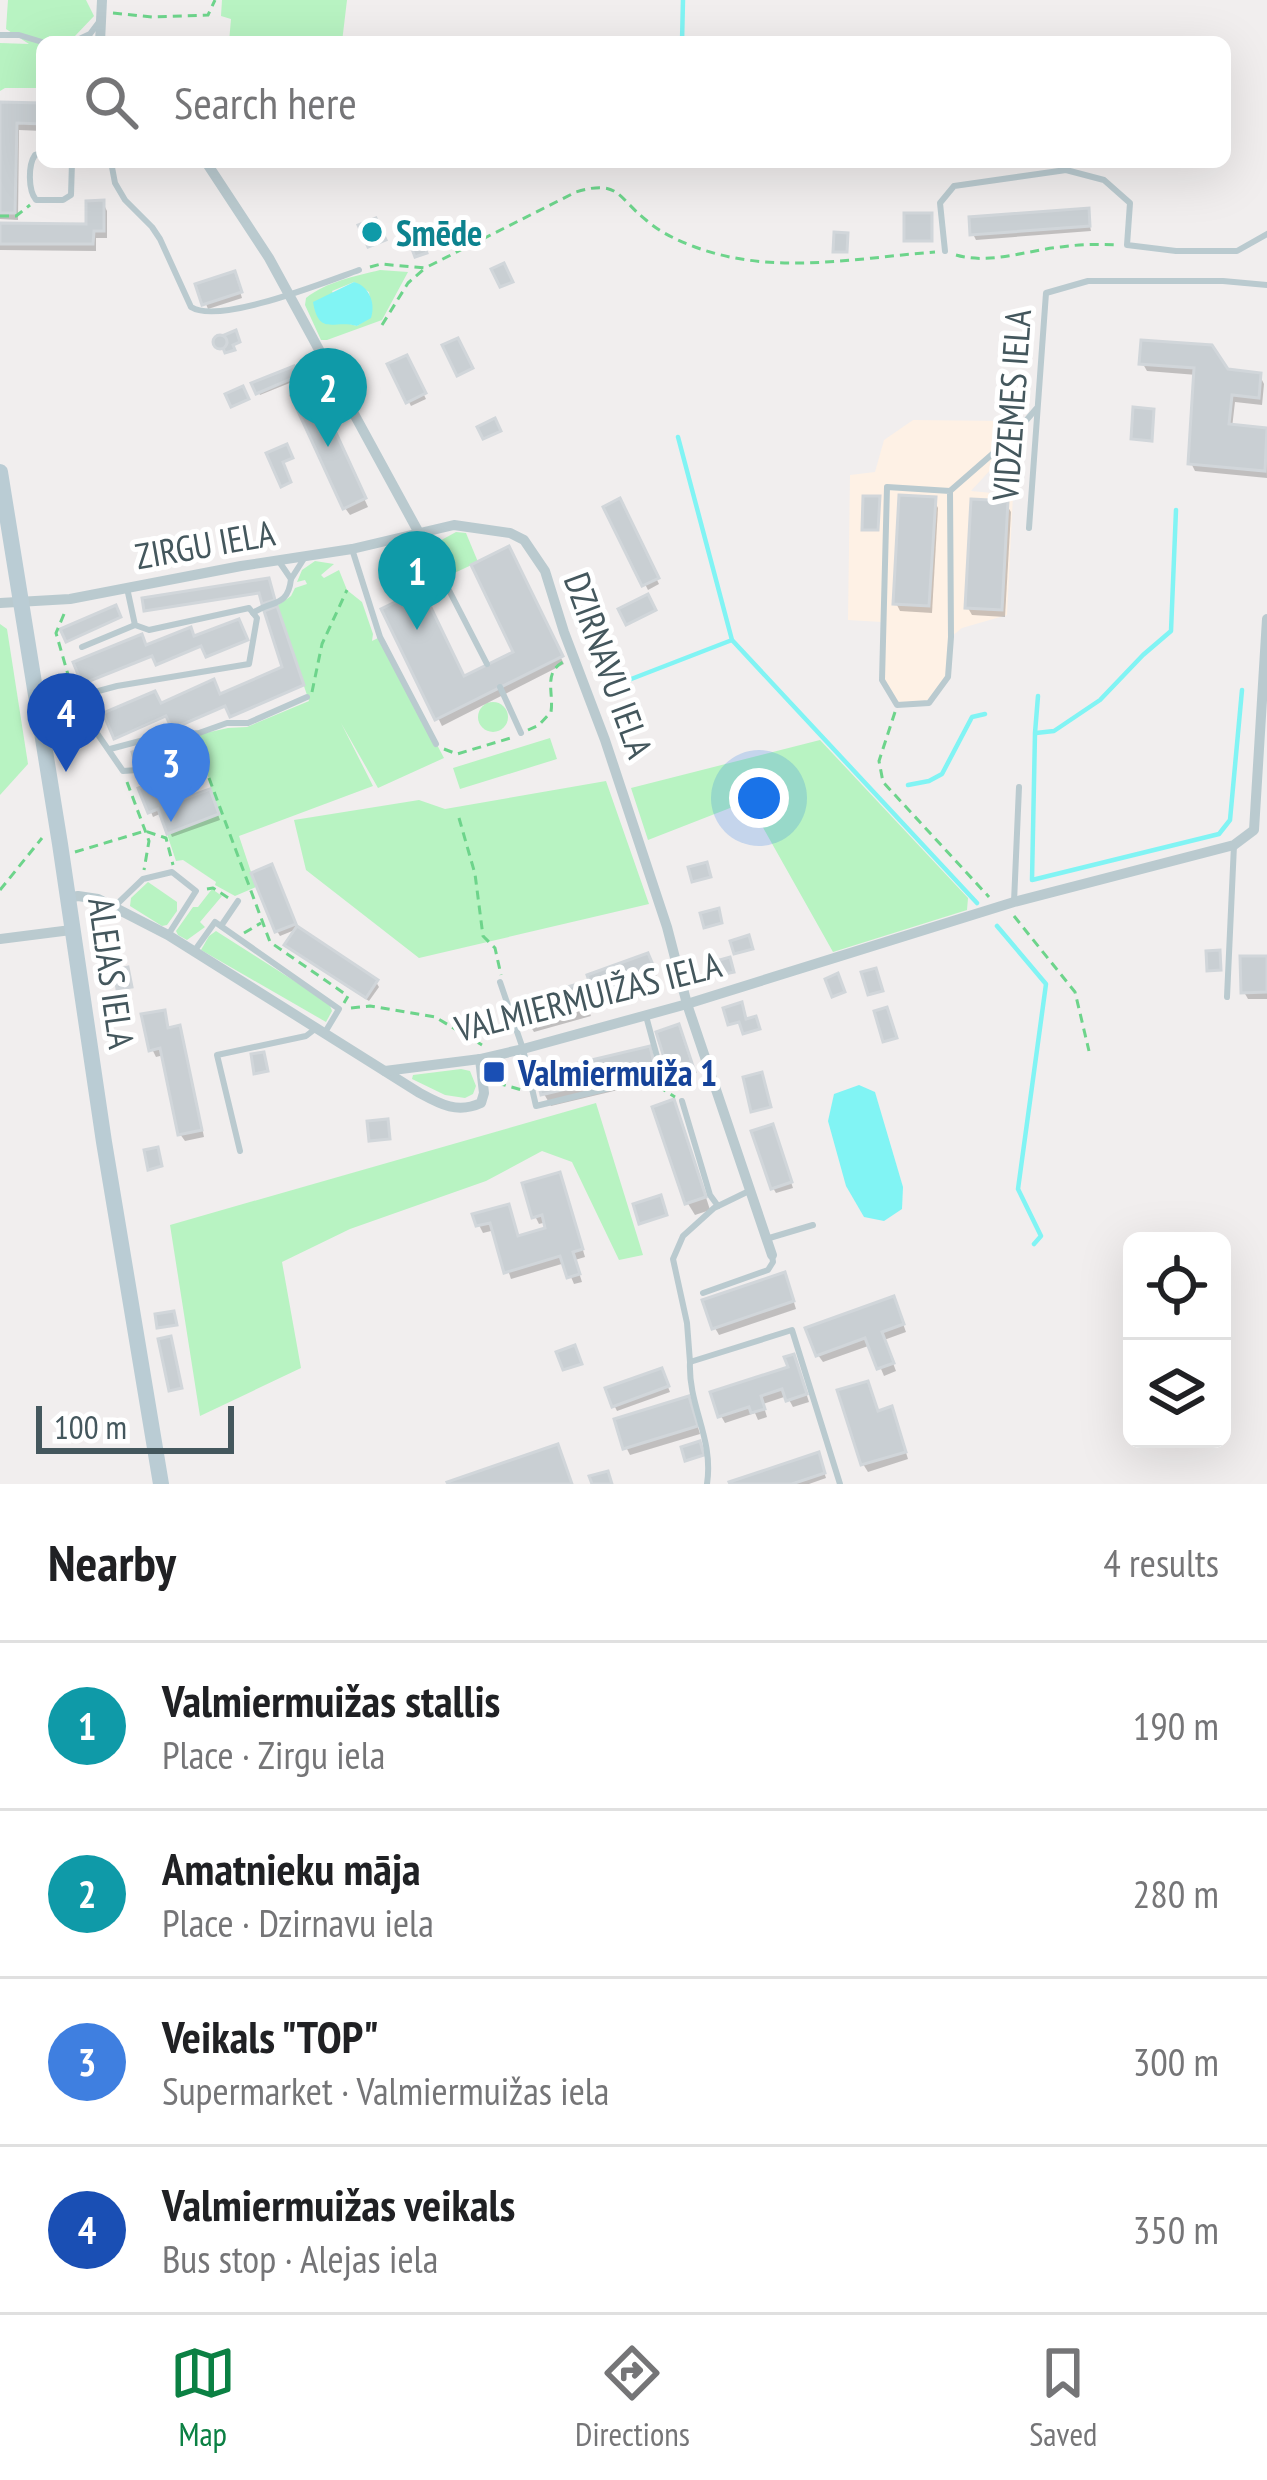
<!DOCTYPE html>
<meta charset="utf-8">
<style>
body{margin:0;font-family:"PT Sans Narrow",sans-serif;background:#f2f2f2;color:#202124}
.controls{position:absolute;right:36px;bottom:36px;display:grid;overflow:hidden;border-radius:18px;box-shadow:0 12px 48px #0002}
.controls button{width:108px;height:108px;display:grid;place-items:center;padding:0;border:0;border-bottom:3px solid #e0e0e0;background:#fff;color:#202124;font:60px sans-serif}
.scale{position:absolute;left:36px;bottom:30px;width:198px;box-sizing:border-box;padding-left:12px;border:6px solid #44575d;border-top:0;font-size:33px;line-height:42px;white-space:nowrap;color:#44575d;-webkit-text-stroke:9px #fff;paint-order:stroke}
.you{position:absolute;left:759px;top:798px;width:42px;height:42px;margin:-30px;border:9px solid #fff;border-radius:50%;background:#1a73e8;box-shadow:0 0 0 18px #1a73e833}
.badge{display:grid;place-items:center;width:78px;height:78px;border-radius:50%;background:#0b8043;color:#fff;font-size:39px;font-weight:700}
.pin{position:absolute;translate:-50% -99px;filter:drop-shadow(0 3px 6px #0008)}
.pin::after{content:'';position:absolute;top:63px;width:42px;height:36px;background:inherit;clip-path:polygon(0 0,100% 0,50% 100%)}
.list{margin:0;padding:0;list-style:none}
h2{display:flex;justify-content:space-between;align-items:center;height:156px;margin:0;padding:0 48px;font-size:51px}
h2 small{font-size:39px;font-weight:400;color:#757577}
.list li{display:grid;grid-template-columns:78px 1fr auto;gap:36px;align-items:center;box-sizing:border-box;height:168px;padding:0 48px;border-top:3px solid #e0e0e0}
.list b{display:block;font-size:45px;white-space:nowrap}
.list p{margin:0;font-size:39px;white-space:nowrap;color:#757577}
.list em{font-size:39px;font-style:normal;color:#757577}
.icon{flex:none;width:66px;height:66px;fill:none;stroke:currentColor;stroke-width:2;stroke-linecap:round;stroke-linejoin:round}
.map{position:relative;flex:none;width:1267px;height:1484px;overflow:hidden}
.search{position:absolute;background:#fff;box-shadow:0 12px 48px #0002;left:36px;right:36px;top:36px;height:132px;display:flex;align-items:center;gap:30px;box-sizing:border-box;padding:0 42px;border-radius:18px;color:#757577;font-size:45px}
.sheet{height:828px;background:#fff}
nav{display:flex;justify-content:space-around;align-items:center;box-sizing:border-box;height:168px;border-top:3px solid #e0e0e0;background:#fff;font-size:33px;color:#757577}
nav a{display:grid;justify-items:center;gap:6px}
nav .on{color:#0b8043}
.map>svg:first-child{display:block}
</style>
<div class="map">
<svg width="1267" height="1484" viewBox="0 0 1267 1484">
<rect width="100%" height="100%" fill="#f1eeee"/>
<polygon fill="#fef1e5" points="913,420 1005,421 1018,440 971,491 1013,495 1007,615 962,628 951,637 948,677 929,703 897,705 882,680 882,622 848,620 850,475 875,472 884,440"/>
<g fill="#b8f3c2" fill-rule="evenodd">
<polygon points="8,0 86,0 94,16 75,36 49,36 46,42 42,42 42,88 5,88 0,91 0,43 29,44 6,29"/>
<polygon points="222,0 347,0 342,42 229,42 231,19 221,16"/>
<path d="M380 270 408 272 382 320 327 340H321L305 305 306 298C326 282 355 276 380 270ZM354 282 369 292C372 311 375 315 357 326L346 323 332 291Z"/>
<polygon points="456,532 466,533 478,562 450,575 434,547 436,543"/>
<polygon points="315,561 334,564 321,575 324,578 339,570 347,590 362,602 373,634 372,641 380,637 444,758 378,788 341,723 373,786 239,836 256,887 235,896 215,885 216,882 183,860 176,861 167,834 219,813 210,789 212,786 196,747 165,757 160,743 228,728 247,727 309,701 277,606 291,596 295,588 307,584 305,580 297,582 302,570"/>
<polygon points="0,624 7,629 28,764 0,795"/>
<circle cx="493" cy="717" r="15"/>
<polygon points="550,738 557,759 460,789 453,768"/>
<polygon points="820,740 968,898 967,910 833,952 748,801 648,840 631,788"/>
<polygon points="606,781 649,904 419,958 306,870 294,820 419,800 445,809"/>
<polygon points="148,882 177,902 177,911 167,925 162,926 130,906 131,898"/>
<polygon points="212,889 222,896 200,922 205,927 187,940 178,935 176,931 193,907 198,907"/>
<polygon points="216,931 329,1003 332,1011 326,1022 201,950 209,936"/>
<polygon points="461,1069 470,1071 476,1086 473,1094 465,1098 445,1095 412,1079 413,1075"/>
<polygon points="596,1103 643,1255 619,1260 572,1162 542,1151 486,1181 350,1229 282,1262 301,1368 200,1416 170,1225"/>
</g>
<g fill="#81f4f4">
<path d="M354 282C369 286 376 303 371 318L357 326C334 319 319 337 313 302Z"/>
<polygon points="859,1085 875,1092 903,1187 902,1209 884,1221 864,1217 846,1186 828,1121 834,1094"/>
</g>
<g fill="#0003">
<polygon points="0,105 42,106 42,131 19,130 18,220 0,219"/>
<polygon points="103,203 107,211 107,238 96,238 96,251 0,250 0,226 89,227"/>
<polygon points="1087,212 1091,231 976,240 973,234"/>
<polygon points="236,279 242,298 208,309 199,286"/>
<polygon points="1144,344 1226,372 1260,376 1264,384 1262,405 1235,402 1232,428 1266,430 1267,478 1195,471 1191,463 1197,375 1147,371 1143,364"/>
<polygon points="406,359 426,399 411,406 391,366"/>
<polygon points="293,370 297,380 260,395 255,385"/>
<polygon points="317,396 368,507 350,515 345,508"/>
<polygon points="934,500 938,508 932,613 900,611 896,603"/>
<polygon points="619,502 659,584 648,590 607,508"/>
<polygon points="1006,504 1011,512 1005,617 972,615 968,608"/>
<polygon points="508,550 564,664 442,726 385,610 464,679 517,654"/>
<polygon points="142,790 179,804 212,798 220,820 172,837 162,813 153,817"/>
<polygon points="274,873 297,929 280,936 277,931"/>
<polygon points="288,945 376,982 379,987 369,1001 291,950"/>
<polygon points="1267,959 1267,999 1248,999 1244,992"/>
<polygon points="654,969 660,985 604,1006 597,993"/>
<polygon points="579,987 591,1016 534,1032 527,1020"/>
<polygon points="163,1013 169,1030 179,1028 183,1036 204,1137 185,1141 180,1134 164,1055 156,1057 152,1049"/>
<polygon points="681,1033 695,1078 677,1083 674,1078"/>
<polygon points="648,1049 655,1061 660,1080 551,1106 544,1094"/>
<polygon points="673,1103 680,1115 710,1210 695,1215 687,1202"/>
<polygon points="774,1132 793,1188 776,1193 773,1188"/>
<polygon points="563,1183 585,1257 575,1260 582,1282 574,1284 565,1263 511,1279 495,1230 483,1233 479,1225 507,1207 518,1239 549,1230 547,1222 539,1224 535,1216"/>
<polygon points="788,1283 796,1309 719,1335 715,1328"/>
<polygon points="897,1307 906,1332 884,1340 896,1371 884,1376 871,1345 823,1362 818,1355"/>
<polygon points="797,1365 809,1402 793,1407 787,1396 763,1404 767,1417 758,1420 755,1413 725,1423 721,1416"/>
<polygon points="664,1377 670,1392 617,1411 614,1405"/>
<polygon points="692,1407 700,1434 630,1455 626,1447"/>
<polygon points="878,1414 895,1417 908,1459 868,1472 863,1464"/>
<polygon points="820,1460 826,1478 809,1484 733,1484"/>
</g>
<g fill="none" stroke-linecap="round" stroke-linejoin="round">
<g stroke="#81f4f4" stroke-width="4.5">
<polyline points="682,42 683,0"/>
<polyline points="678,437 732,640 977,903"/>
<polyline points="608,688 732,640"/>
<polyline points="1038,696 1035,733 1032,880 1219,834 1230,820 1242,690"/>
<polyline points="1036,733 1054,731 1100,700 1143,655 1171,631 1176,510"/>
<polyline points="908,785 929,781 942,774 972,717 985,714"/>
<polyline points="997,926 1046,984 1018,1189 1041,1236 1034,1244"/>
</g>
</g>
<g fill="#c9cfd3" stroke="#d1d6da" stroke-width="3">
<polygon points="0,102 42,103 42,124 17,123 15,213 0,213"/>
<polygon points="104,200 104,231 94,231 93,244 0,244 0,223 86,224 86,201"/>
<polygon points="1089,208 1090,226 970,235 969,217"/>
<rect x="904" y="213" width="28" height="28"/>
<polygon points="376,218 386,240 368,247 358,225"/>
<polygon points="834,232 848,233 847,252 833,252"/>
<polygon points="423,240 427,253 415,257 410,244"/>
<polygon points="504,263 513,282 500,287 491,269"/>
<polygon points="235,271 242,292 202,305 195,284"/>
<polygon points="236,330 240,342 233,345 235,350 225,353 223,348 227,343 222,336"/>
<circle cx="220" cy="342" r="7"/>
<polygon points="458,338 473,368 457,376 442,345"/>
<polygon points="1141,340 1212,345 1228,369 1261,373 1259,398 1232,395 1229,424 1267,428 1265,471 1188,464 1194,368 1139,364"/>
<polygon points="407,355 426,393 406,403 387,364"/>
<polygon points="294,366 298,376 256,394 251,383"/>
<polygon points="314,385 366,498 343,509 291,396"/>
<polygon points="243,386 249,399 231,407 225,394"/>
<polygon points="1133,407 1154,409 1152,441 1131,439"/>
<polygon points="495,418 501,431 483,439 477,427"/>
<polygon points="287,444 293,458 283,462 291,482 281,487 266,453"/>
<polygon points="899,495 936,497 929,606 893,604"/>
<polygon points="863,496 880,496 878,530 862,530"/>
<polygon points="620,498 659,578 642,586 603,507"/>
<polygon points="971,499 1008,501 1002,610 965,608"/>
<polygon points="509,546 563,656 435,720 381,609 422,589 464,676 513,652 471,565"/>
<polygon points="269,578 275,600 262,604 259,593 144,611 142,598"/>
<polygon points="648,594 656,610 626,625 618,609"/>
<polygon points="116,605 121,617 66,642 60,629"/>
<polygon points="277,606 304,685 230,717 225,706 172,729 166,716 114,739 103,713 155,691 161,703 214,679 220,694 282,667 264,611"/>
<polygon points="239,619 248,640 206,657 201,646 156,665 152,656 82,684 73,662 142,634 146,645 191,627 194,636"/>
<polygon points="160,743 164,755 136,766 132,752"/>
<polygon points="170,776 180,800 210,789 219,814 167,834 158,809 148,813 138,788"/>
<polygon points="707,862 711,877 692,882 688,867"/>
<polygon points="272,864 296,924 275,932 251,873"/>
<polygon points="719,908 722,923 704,928 700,913"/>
<polygon points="297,926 378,980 366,998 284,945"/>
<polygon points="749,935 753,949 734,954 730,941"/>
<polygon points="1220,950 1221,970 1207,971 1206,951"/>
<polygon points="648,953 656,972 594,995 587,975"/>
<polygon points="1240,956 1267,956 1267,992 1241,993"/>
<polygon points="730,957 734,972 715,976 712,962"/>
<polygon points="128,967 132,987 117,989 114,970"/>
<polygon points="876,968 883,991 868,995 861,972"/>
<polygon points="838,973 845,992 832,997 825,979"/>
<polygon points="581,983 586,1003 524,1021 518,1002"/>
<polygon points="742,1002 746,1019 756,1016 760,1029 743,1034 739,1022 728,1025 723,1008"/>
<polygon points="887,1007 897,1038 883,1042 874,1011"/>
<polygon points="165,1010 168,1028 180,1025 202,1130 178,1135 160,1048 149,1051 141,1014"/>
<polygon points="679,1024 695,1072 671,1080 656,1032"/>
<polygon points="650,1046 655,1068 541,1095 536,1073"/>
<polygon points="264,1052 268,1071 254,1074 251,1054"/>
<polygon points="762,1072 771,1107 751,1112 743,1077"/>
<polygon points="674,1099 706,1197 685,1204 652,1107"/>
<polygon points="388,1119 390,1139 369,1141 367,1121"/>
<polygon points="773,1124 792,1182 771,1189 751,1131"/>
<polygon points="158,1147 162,1166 148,1170 144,1150"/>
<polygon points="560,1172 583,1249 573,1252 580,1274 567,1278 560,1256 504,1273 490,1223 476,1226 472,1214 509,1204 518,1236 545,1228 542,1215 532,1218 522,1183"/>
<polygon points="661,1195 667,1215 639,1224 633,1204"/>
<polygon points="785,1272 794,1301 712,1329 702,1300"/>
<polygon points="894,1296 904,1324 882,1332 894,1363 877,1369 865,1338 816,1356 805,1328"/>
<polygon points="174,1311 177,1325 157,1328 155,1314"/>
<polygon points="171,1336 182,1388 169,1391 158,1339"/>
<polygon points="575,1345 582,1364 563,1370 556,1352"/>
<polygon points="794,1354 807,1394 786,1401 782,1389 761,1396 765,1409 751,1413 749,1407 718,1417 710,1392 788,1367 784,1357"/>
<polygon points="662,1368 669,1386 612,1407 605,1388"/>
<polygon points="868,1381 878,1411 892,1406 906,1452 861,1465 837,1390"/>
<polygon points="689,1396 698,1426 623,1449 614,1419"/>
<polygon points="700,1441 704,1455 685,1461 681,1447"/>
<polygon points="558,1444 572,1484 448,1484 447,1482"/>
<polygon points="819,1452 825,1473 792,1484 730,1484 729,1482"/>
<polygon points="608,1471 612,1484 592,1484 589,1476"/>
</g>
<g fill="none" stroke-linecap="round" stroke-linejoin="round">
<g stroke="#6dd48b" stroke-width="3" stroke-dasharray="9 6" stroke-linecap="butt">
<polyline points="113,13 152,17 208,15 215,0"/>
<polyline points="0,216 16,216 30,205"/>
<path d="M956 255C990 265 1028 250 1061 247 1081 244 1100 244 1119 245"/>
<path d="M370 267 381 264 425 268 576 192C619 179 617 197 646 220 661 233 677 240 695 247 773 276 855 258 935 252"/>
<polyline points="382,325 408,283 424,269"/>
<polyline points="64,614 56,633 71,685"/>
<polyline points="312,692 322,644 347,590"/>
<polyline points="895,712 879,761 883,782 989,897"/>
<path d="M528 730 539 725 551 712C554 693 543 673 563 662"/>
<polyline points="198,744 203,763"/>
<polyline points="444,749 457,754 514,737"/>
<polyline points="209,778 270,942 348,996 344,1003"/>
<polyline points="127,782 149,841 144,870"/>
<polyline points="459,818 475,874 483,936 495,948 501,975"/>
<polyline points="75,852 145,831 166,838 173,865"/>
<polyline points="207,889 213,888 230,899"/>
<polyline points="0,890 42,838"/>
<polyline points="1014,916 1075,992 1089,1051"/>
<polyline points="244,933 261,923"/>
<polyline points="351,1008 370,1006 435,1017 482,1045"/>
<polyline points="453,1027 504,1027"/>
<polyline points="497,1083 522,1090"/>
<polyline points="658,1086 675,1097"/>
</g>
<g stroke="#bacacf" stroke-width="6">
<polyline points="0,35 19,35 42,42"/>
<polyline points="73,42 90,34 99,22"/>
<path d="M42 153 35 155C28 165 28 190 36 200H63L71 195 72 162"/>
<path d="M111 162 115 183 125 200 152 227 160 239 191 307C219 325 325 282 359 270"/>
<polyline points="945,251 940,203 954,186 1066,170 1104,180 1130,203 1127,245 1176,251 1237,251 1267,234"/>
<polyline points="950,491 887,487 882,680 897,705 929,703 948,677 951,637 950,491 1013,436 1036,409"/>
<polyline points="1029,528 1046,293 1088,281 1223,281 1267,285"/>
<polyline points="420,534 487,664"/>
<polyline points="352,549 380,637 436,744"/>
<polyline points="291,579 305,557"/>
<path d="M253 613C271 600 288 608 291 579L278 560"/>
<polyline points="82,647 135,625"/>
<polyline points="500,687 521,733"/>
<polyline points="38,693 76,697 117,686 249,664 257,618 249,608 149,630 135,625 127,588"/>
<polyline points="76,697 81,710 123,771 167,768 202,773"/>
<polyline points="110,749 159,736 199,733 227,723 248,723 307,697"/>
<polyline points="1014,902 1019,787"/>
<polyline points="115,906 143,879 172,872 196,891 168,935"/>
<polyline points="221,926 238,901"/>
<polyline points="195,950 215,922 339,1009 324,1034"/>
<polyline points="500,982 523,1049 536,1106 662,1075 646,1016"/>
<polyline points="1227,997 1234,845"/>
<polyline points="682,1101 710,1195 718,1206"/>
<polyline points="240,1151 217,1055 306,1036 315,1029"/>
<polyline points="749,1191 714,1208 683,1236 673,1259 687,1323 690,1362 792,1330 840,1484"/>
<polyline points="766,1239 813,1225"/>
<polyline points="703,1293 768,1270 773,1262 772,1255"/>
<path d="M690 1362C688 1406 714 1438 707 1484"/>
</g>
<g stroke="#bacacf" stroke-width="10">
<polyline points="100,42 102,0"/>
<polyline points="206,162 269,258 419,533"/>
<polyline points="0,603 70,599 241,566 352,549 454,525 510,533 524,540 545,571 564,632 605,740 667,927 687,1004 772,1255"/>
<path d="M68 898 78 896 98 899 168 935 418 1092C440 1104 457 1114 481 1103L484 1093 480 1059"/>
<polyline points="0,939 71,930"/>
<polyline points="385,1071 480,1059 523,1049 687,1004 1014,902 1234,845 1254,830 1267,619"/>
</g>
<polyline stroke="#baccd4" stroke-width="16" points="0,472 60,844 104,1142 161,1484"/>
</g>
<circle fill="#0f9aa8" stroke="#fff" stroke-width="4.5" cx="372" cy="232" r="12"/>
<rect fill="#1a4fb4" stroke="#fff" stroke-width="4.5" x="482" y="1060" width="24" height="24" rx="6"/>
<g text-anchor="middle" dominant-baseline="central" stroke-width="10" stroke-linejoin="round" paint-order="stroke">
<g font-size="36" font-weight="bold" fill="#0d838f" stroke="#fff" text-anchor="start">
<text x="396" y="232">Smēde</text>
</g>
<g font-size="36" fill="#44575d" stroke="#fff">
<text transform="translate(1011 405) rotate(-86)">VIDZEMES IELA</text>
<text transform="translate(205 544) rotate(-10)">ZIRGU IELA</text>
<text transform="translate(609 665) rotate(70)">DZIRNAVU IELA</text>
<text transform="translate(112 973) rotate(82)">ALEJAS IELA</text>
<text transform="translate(588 996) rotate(-14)">VALMIERMUIŽAS IELA</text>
</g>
<g font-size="36" font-weight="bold" fill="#164399" stroke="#fff" text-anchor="start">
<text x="518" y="1072">Valmiermuiža 1</text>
</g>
</g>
</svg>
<div class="controls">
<button><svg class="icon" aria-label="locate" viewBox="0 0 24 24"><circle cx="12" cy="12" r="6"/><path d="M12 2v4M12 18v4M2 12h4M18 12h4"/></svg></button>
<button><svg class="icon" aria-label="layers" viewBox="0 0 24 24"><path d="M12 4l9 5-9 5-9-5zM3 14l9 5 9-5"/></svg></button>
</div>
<div class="scale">100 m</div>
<div class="you"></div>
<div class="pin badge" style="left:417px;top:630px;background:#0f9aa8">1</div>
<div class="pin badge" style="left:328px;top:447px;background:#0f9aa8">2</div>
<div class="pin badge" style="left:171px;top:822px;background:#3f7fe0">3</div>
<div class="pin badge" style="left:66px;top:772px;background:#1a4fb4">4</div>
<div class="search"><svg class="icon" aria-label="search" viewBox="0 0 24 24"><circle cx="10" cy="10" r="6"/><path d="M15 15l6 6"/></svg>Search here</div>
</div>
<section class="sheet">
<h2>Nearby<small>4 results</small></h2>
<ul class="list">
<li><span class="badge" style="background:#0f9aa8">1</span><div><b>Valmiermuižas stallis</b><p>Place · Zirgu iela</p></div><em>190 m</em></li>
<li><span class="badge" style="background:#0f9aa8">2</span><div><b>Amatnieku māja</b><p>Place · Dzirnavu iela</p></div><em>280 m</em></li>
<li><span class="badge" style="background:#3f7fe0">3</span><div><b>Veikals &quot;TOP&quot;</b><p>Supermarket · Valmiermuižas iela</p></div><em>300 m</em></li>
<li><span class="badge" style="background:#1a4fb4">4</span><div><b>Valmiermuižas veikals</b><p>Bus stop · Alejas iela</p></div><em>350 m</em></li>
</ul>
</section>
<nav>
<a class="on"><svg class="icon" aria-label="map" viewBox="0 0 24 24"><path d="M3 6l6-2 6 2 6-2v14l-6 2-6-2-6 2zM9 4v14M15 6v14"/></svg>Map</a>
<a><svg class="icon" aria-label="directions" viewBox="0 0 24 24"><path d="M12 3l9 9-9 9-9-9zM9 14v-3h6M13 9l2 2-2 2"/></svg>Directions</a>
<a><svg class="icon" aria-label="saved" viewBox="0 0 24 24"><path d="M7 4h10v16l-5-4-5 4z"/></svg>Saved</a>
</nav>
